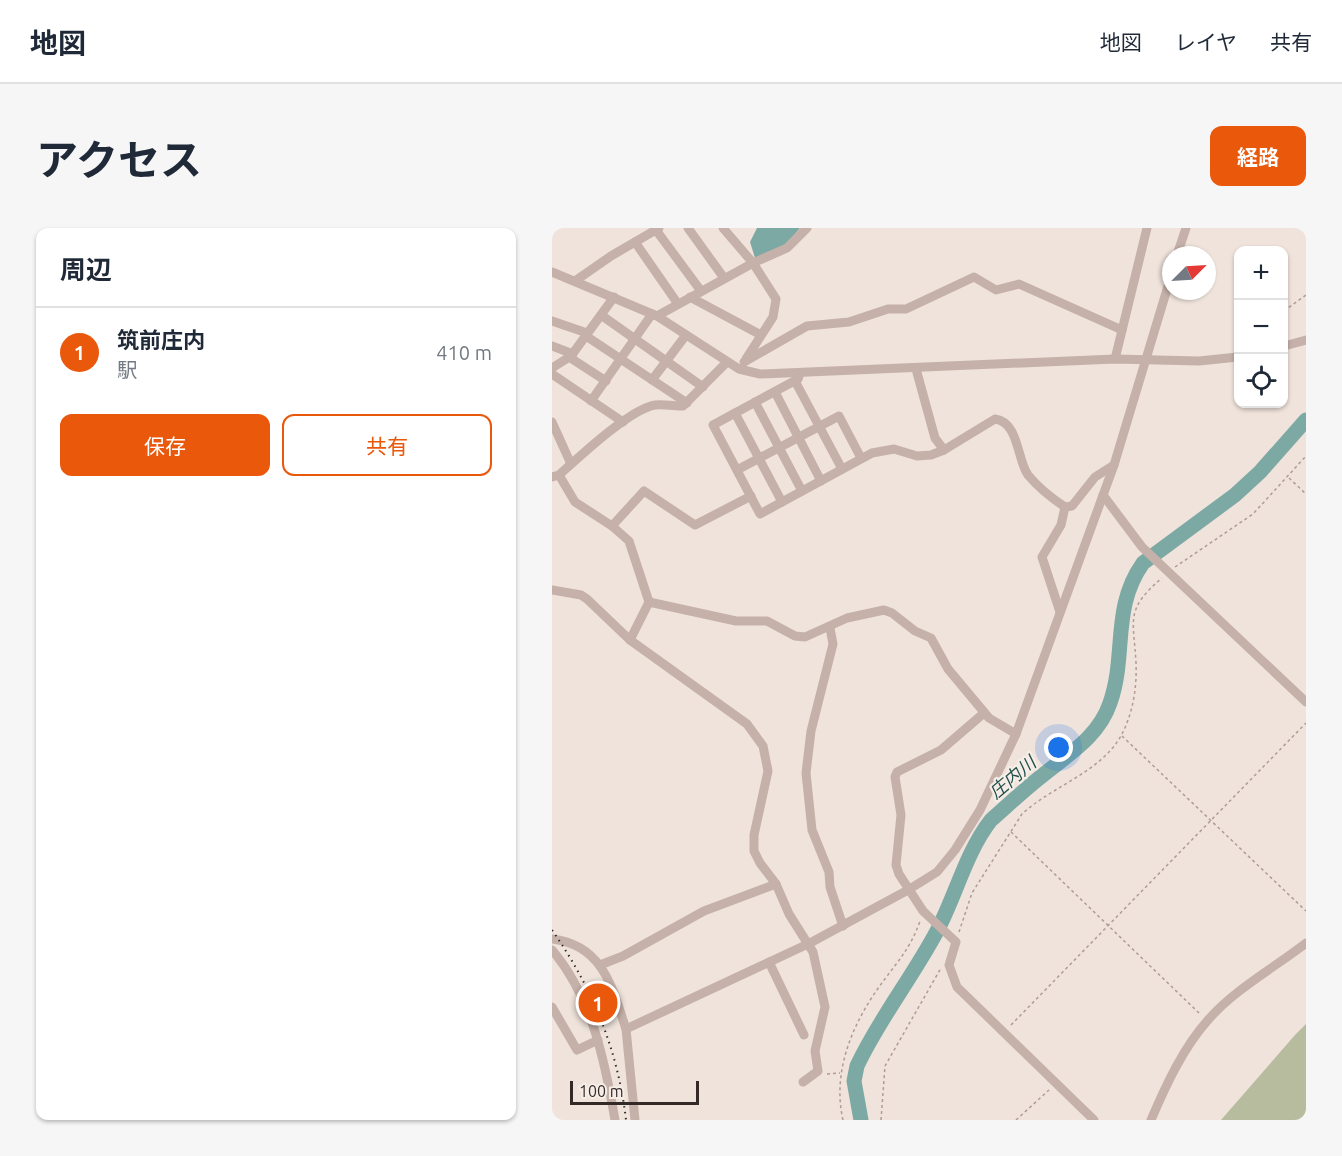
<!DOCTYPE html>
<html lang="ja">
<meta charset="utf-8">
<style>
body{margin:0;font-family:Ubuntu,"Noto Sans JP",sans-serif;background:#f6f6f7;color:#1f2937}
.controls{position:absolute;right:18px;top:18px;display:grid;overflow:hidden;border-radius:12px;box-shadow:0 2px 4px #0004}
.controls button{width:54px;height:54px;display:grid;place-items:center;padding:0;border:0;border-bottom:2px solid #e0e1e3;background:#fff;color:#1f2937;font:30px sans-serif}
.compass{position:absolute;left:610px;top:18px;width:54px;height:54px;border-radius:50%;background:#fff;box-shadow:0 2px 4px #0004;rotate:66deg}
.scale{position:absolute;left:18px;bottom:15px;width:129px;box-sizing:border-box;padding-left:6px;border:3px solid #332a28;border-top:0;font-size:16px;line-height:21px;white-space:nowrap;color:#332a28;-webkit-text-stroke:4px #f7ede7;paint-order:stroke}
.you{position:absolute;left:507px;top:520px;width:21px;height:21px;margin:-15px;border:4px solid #fff;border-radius:50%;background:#1a73e8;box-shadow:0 0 0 9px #1a73e833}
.badge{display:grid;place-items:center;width:39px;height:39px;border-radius:50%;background:#ea580c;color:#fff;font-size:20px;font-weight:700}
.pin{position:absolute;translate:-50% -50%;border:3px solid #fff;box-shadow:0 2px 6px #0006}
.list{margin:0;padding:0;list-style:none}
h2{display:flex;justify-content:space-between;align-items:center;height:78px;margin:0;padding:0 24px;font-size:26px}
h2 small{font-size:20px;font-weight:400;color:#747a83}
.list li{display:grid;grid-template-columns:39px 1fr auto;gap:18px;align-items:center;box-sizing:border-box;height:90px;padding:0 24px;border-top:2px solid #e0e1e3}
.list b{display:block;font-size:22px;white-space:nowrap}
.list p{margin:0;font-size:20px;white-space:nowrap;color:#747a83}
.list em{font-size:20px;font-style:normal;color:#747a83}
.actions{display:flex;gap:12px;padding:18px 24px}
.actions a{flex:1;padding:14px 0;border:2px solid #ea580c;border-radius:12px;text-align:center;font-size:21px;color:#ea580c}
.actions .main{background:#ea580c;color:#fff}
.icon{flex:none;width:33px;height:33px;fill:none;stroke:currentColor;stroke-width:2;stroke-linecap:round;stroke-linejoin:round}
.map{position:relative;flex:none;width:754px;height:892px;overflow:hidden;border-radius:12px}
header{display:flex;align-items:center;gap:36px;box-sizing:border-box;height:84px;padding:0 30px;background:#fff;border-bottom:2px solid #e0e1e3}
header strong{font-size:28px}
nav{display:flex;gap:33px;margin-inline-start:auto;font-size:21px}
.intro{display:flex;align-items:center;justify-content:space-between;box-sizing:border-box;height:144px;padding:0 36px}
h1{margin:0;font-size:42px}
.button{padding:15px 27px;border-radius:12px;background:#ea580c;color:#fff;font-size:21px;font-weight:700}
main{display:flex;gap:36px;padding:0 36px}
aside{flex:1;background:#fff;border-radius:12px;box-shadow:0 2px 4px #0004}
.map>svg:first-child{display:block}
</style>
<header>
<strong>地図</strong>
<nav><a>地図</a><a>レイヤ</a><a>共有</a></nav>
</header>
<div class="intro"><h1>アクセス</h1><a class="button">経路</a></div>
<main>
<aside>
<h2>周辺<small></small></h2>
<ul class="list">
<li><span class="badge">1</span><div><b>筑前庄内</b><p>駅</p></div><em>410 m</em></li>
</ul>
<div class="actions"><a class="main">保存</a><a>共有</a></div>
</aside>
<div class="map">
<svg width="754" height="892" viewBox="0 0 754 892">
<rect width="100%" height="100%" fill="#efe3db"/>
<polygon fill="#b6bc9d" points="754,796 754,892 669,892 743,807"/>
<polygon fill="#7da9a4" points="205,0 248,0 232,19 203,30 198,14"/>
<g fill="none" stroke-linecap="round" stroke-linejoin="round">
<path stroke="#7da9a4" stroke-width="15" d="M309 892 302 853 305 838C327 791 360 750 385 703 404 667 414 624 439 592 456 577 473 561 491 547 517 526 547 508 558 475 575 427 559 380 591 335L683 267 708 244 754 192"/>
<g stroke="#b19b93" stroke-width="1.5" stroke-dasharray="3 3" stroke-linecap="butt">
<polyline points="732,83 754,67"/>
<polyline points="737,250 754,266"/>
<polyline points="623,339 701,286 754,228"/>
<polyline points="570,508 754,683"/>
<polyline points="459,604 648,786"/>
<path d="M407 704 420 665 470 586C500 558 550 544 570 506 581 484 585 460 584 435 582 392 572 382 610 350"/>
<polyline points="459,797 754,495"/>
<polyline points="275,846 288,845"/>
<path d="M291 892C280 844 300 797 327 759 344 735 358 722 368 693"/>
<polyline points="329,892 333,838 389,740"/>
<polyline points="464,892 497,862"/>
</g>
<g stroke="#c5b1a9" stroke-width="9">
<polyline points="136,0 172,50"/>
<polyline points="171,0 201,35 224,71 221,89 194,131"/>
<polyline points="104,2 149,63"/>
<polyline points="83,14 126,76"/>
<polyline points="625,27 634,0"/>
<polyline points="0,44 105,88 187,141 208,146 563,131 647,133 686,129"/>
<polyline points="23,53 59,28 107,0"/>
<polyline points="138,69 209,107"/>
<polyline points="49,87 151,159"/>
<polyline points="105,88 201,35 235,20 255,0"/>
<polyline points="0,93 35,105"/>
<polyline points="34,108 135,175"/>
<polyline points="0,118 21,126"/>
<polyline points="732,118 754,112"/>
<polyline points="17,129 54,153"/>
<polyline points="563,131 595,0"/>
<polyline points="192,134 255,98 297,94 336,81 354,81 422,49 444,62 467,56 570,102"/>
<polyline points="0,140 19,128 62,69"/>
<polyline points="364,141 383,210 392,222"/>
<path d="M248 145 246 151 161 197 208 286 320 225 342 221 365 228 379 227 392 222 443 191C467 194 465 232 476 247 485 258 501 271 513 279L520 278 543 249 562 237"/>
<polyline points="0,146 71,194"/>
<polyline points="100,152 134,107"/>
<polyline points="243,153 290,241"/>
<polyline points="223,164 269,253"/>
<polyline points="39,173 100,86"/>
<polyline points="203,174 250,263"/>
<polyline points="183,185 230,274"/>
<polyline points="0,194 19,236"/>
<polyline points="185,242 287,188 309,230"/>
<polyline points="7,247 23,274 60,298 77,313 97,374"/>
<path d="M0 249 7 247C27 229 78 181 103 177 112 176 123 178 131 178L175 134"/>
<polyline points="551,267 590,319 754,474"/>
<polyline points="60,298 92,263 143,297 199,268"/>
<polyline points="0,362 29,367 35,371 78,412 195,496 211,518 216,543 202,607 202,623 208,635 224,656 237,686 261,724 273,779 263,823 266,843 251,854"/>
<polyline points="97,374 184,393 215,393 243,408 253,409 295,390 332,382 340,385 363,403 379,410 396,441 437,490 464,506"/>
<polyline points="508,384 490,329 509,297 513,279"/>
<polyline points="278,400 281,416 259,503 254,545 260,602 277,644 278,659 291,698"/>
<polyline points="78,412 97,374"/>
<polyline points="432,485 389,522 345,544 343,549 349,587 344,637 347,646 371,683 404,714 397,737 405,759 542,892"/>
<path d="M0 711C51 717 60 759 74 801"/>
<path d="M0 722C40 769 53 834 63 892"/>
<polyline points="217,734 252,807"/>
<polyline points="48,737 71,728 152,683 224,656"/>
<polyline points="0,779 25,822 46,812"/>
<polyline points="83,892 74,801 258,715 356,662 385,644 403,622 428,582 464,506 562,237 619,48"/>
<path d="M599 892C614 857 631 820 656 792 683 761 722 740 754 715"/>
</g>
<path stroke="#332a28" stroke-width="2" stroke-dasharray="1.5 4.5" stroke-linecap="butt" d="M0 702C40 759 66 822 74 892"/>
</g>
<g text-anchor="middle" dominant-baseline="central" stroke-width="4.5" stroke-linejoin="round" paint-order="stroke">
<g font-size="18" font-style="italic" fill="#22504c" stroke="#f7ede7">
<text transform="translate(460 549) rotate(-40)">庄内川</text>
</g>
</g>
</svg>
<div class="controls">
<button>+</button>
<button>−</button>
<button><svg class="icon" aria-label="locate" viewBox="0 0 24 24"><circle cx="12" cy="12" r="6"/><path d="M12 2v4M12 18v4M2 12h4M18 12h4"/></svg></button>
</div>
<svg class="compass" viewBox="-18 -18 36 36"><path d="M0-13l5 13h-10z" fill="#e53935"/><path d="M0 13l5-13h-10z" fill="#747a83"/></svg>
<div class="scale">100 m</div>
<div class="you"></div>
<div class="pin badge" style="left:46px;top:775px">1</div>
</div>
</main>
